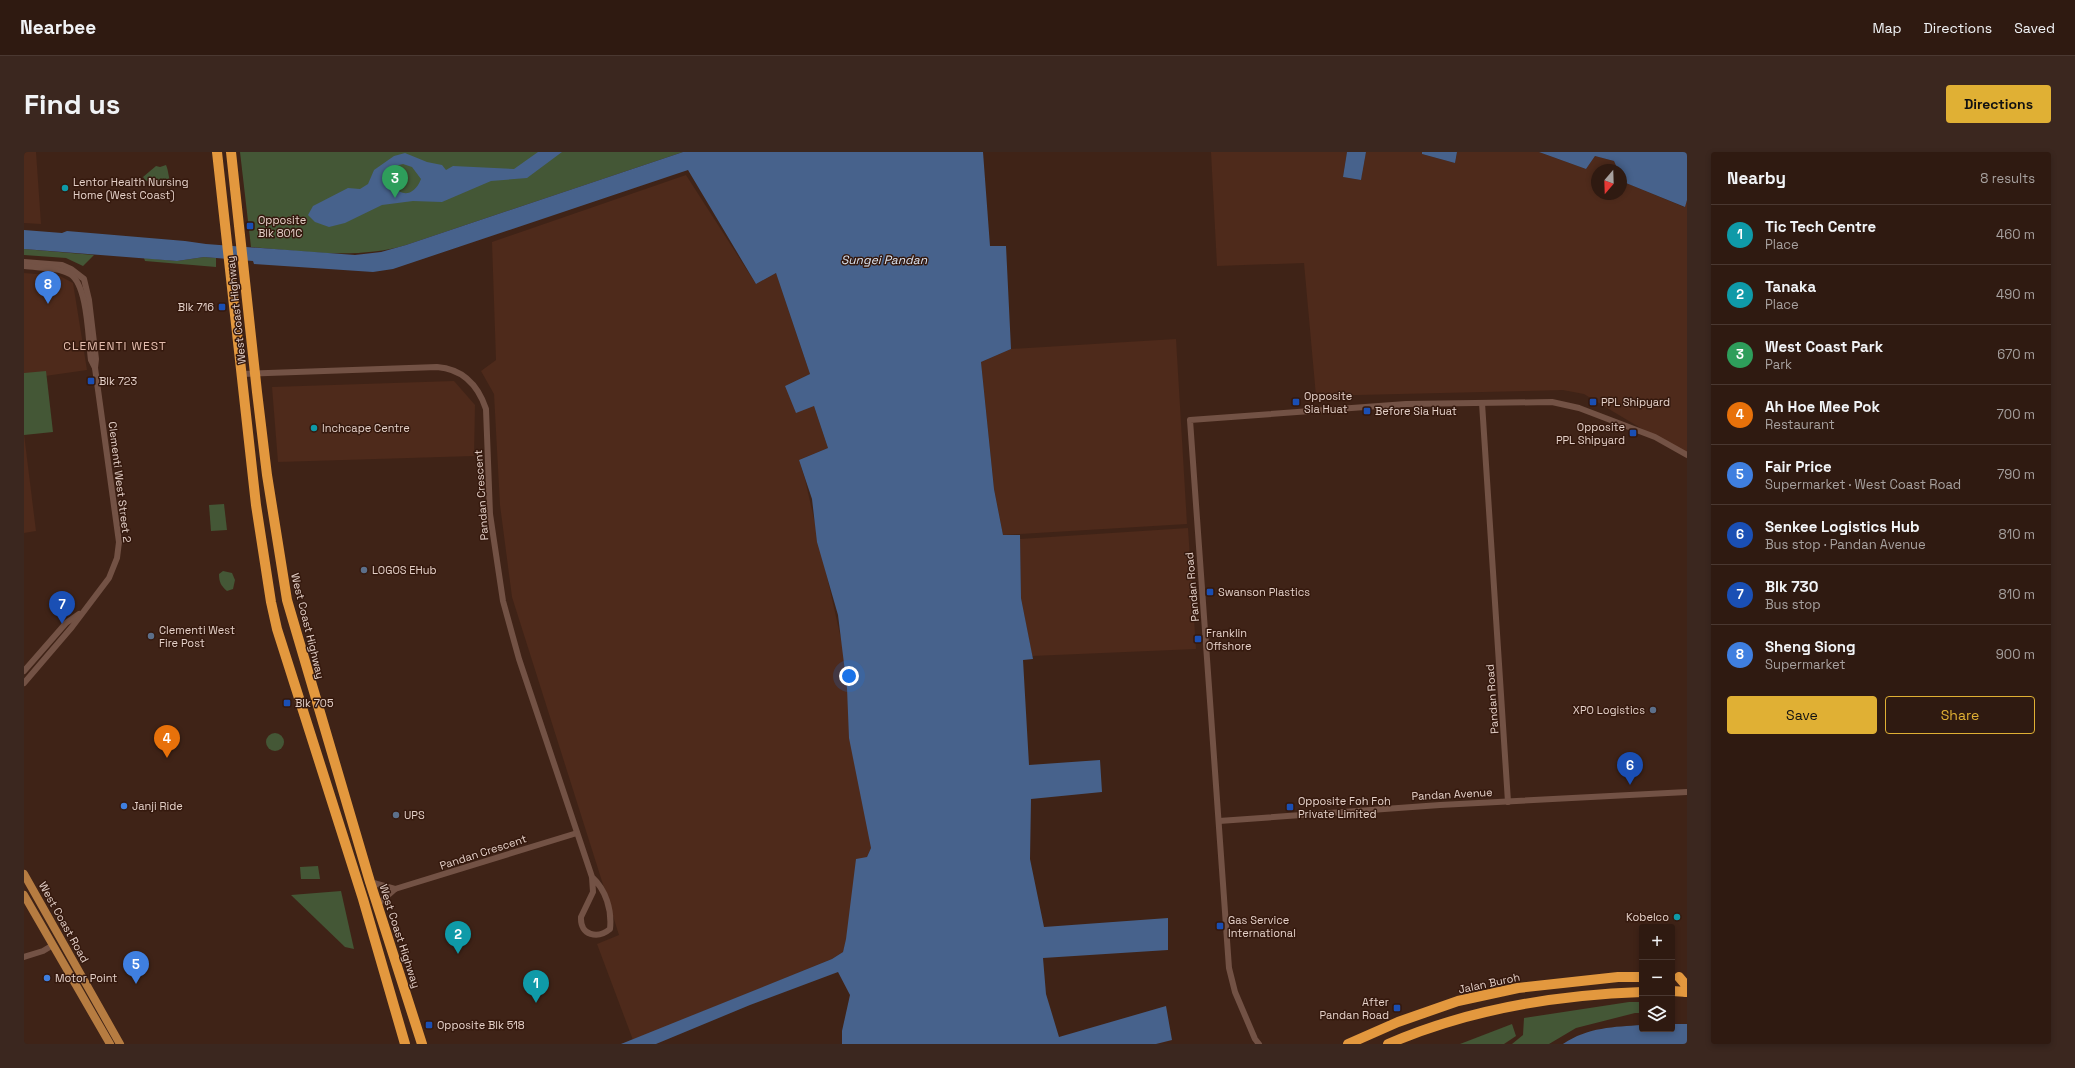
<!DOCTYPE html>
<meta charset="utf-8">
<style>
body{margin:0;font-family:"Space Grotesk",sans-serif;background:#3b271f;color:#f1f3f6}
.controls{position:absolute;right:12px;bottom:12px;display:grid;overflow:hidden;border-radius:4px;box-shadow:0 2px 6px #0003}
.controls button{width:36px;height:36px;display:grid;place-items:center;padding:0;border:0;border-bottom:1px solid #4a3831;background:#2f1a11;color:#f1f3f6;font:20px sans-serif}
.compass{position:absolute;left:1567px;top:12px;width:36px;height:36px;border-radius:50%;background:#2f1a11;box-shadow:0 2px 6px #0003;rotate:199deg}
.you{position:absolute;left:825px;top:524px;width:14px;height:14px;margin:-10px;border:3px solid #fff;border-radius:50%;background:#1a73e8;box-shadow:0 0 0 6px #1a73e833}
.badge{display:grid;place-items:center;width:26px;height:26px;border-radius:50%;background:#e0b034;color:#fff;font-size:13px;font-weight:700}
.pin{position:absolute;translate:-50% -33px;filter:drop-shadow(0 1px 2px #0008)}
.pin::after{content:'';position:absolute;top:21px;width:14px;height:12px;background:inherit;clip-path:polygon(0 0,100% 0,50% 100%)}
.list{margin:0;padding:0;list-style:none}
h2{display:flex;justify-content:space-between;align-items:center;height:52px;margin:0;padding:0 16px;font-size:17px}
h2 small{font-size:13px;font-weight:400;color:#a7a19f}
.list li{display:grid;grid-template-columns:26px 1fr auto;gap:12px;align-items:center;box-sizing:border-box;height:60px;padding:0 16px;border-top:1px solid #4a3831}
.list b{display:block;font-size:15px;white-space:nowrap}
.list p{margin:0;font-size:13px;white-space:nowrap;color:#a7a19f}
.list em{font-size:13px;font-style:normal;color:#a7a19f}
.actions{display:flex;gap:8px;padding:12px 16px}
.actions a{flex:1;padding:9px 0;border:1px solid #e0b034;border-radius:4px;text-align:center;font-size:14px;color:#e0b034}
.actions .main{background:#e0b034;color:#111}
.icon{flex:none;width:22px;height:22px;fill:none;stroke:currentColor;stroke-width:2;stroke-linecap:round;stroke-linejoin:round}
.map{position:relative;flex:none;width:1663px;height:892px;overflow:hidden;border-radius:4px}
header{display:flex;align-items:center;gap:24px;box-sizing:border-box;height:56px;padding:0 20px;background:#2f1a11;border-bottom:1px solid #4a3831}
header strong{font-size:19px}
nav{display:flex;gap:22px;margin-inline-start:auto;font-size:14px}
.intro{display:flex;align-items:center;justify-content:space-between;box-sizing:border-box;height:96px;padding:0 24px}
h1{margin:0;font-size:28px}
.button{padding:10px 18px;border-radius:4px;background:#e0b034;color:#111;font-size:14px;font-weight:700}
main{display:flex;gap:24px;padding:0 24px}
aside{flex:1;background:#2f1a11;border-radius:4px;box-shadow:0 2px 6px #0003}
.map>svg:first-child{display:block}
</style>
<header>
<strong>Nearbee</strong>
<nav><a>Map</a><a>Directions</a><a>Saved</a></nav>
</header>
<div class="intro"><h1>Find us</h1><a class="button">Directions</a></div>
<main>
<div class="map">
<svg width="1663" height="892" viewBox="0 0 1663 892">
<rect width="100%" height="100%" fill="#3f2317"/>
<g fill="#4e2a1b">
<polygon points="0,0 12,0 17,72 0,71"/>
<polygon points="1187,0 1323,0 1319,25 1337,28 1342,0 1398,0 1398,2 1431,11 1433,0 1515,0 1562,17 1571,4 1590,9 1595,17 1573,18 1573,42 1597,42 1597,29 1660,55 1663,48 1663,304 1560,242 1539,238 1292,244 1280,111 1193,114"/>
<polygon points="662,23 732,132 752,121 786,222 761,234 790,254 804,296 775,308 781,327 824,518 847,696 843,705 819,800 808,807 609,888 573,792 595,783 488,445 476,353 470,242 457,219 472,208 468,90"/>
<polygon points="0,121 36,124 49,131 63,218 0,227"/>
<polygon points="1152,187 1163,372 979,383 970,337 957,210 987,197"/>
<polygon points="430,229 451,253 450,304 254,310 248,235"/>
<polygon points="0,282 12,379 0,381"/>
<polygon points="1164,376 1172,497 1008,504 997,446 996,387"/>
</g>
<g fill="#445736">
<path d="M216 0H659L382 93C332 108 279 99 227 95Z"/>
<path d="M142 13C145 20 144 26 148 33 143 34 143 33 139 31 131 28 125 34 119 25L132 14 136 15Z"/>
<polygon points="0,97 70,103 59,114 42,106 0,103"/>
<polygon points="180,105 192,106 192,115 121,109 120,106 153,109"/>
<polygon points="22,219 29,280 0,283 0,221"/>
<polygon points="200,352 203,378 187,379 185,353"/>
<path d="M199 419 208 421 211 428 209 437 203 439C197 434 195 430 195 422Z"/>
<circle cx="251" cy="590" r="9"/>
<polygon points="294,714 296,727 277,727 276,715"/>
<polygon points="317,739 330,797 321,795 267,743"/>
<polygon points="1605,850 1618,850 1618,861 1611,861 1552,876 1525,892 1488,892 1499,883 1500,866"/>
<polygon points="1488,872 1492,884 1480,892 1436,892"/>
</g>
<g fill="#47628c" fill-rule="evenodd">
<path d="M514 0H547H538L503 26 467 29 418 50 389 49 358 53 321 71 305 75 291 70 284 63 289 54 324 36 336 37 344 32 350 18 370 4 381 1 403 10 418 13 422 18 429 14 490 17ZM379 12 388 15 397 27C388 50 368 43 365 21L371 14Z"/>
<polygon points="659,0 959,0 966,94 982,94 987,197 957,210 970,337 979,383 996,383 997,446 1009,507 999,508 1005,613 1076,608 1078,640 1007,647 1006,707 1020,775 1144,766 1144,798 1019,806 1022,842 1035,885 1142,854 1148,888 1132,892 818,892 818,879 826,843 814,820 726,853 632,892 597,892 808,807 819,800 822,787 832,707 843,705 847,696 825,586 823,536 814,463 793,390 788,347 775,308 804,296 790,254 772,261 761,234 786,222 752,121 732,132 664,18 369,117 349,120 230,112 229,109 180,105 153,109 0,97 0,78 38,81 43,79 161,89 182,92 331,103 357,100 382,93"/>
<polygon points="1323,0 1342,0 1337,28 1319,25"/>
<polygon points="1398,0 1433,0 1431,11 1398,2"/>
<polygon points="1515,0 1663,0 1663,48 1661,55 1597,29 1597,18 1594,18 1590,9 1571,4 1562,17"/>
<path d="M1648 872H1663V892H1539C1564 875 1590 875 1618 873V877H1648Z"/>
</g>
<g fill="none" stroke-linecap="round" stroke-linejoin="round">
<g stroke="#735245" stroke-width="6">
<polyline points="0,110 38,113 47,117 60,127 65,148 72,207 71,216 95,390 93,406 85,426 48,475 0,531"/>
<path d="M0 114C15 116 33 115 46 122 64 133 64 187 67 208L71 216"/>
<path d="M217 222 413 215C439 217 454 233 462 257L466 362 479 449 495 507 568 725 569 740 557 765C556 784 574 787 586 777 588 758 582 738 568 725"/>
<polyline points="1458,251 1484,650"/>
<polyline points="0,519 42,471 55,462"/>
<polyline points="1195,669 1416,653 1663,640"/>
<polyline points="346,730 371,737"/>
<polyline points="353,753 371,737 553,681"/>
<polyline points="0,805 19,799 29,793"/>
<polyline points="1235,892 1231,887 1211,840 1205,816 1166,268 1382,252 1528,250 1555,256 1631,285 1663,303"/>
</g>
<g stroke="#b67c41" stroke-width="8">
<polyline points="0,722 96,892"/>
<polyline points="0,743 86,892"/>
</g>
<g stroke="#e3983e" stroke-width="10">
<polyline points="193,0 232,353 247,450 253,477 339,747 381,892"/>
<polyline points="207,0 233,240 243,323 263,448 346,730 398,892"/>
<polyline points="1655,825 1661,832 1662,840"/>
<polyline points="1648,839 1663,840"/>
<polyline points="1324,892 1374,870 1434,849 1494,836 1594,825 1618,825"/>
<path d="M1364 892C1445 857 1531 843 1618 840"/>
</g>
</g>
<g fill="#0f9aa8" stroke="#35190e" stroke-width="1.5">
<circle cx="41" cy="36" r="4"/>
<circle cx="290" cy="276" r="4"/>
<circle cx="1653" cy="765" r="4"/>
</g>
<g fill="#1a4fb4" stroke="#35190e" stroke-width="1.5">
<rect x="222" y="70" width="8" height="8" rx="2"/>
<rect x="194" y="151" width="8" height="8" rx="2"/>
<rect x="63" y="225" width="8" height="8" rx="2"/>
<rect x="1268" y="246" width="8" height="8" rx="2"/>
<rect x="1565" y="246" width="8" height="8" rx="2"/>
<rect x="1339" y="255" width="8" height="8" rx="2"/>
<rect x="1605" y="277" width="8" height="8" rx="2"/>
<rect x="1182" y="436" width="8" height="8" rx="2"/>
<rect x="1170" y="483" width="8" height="8" rx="2"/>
<rect x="259" y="547" width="8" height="8" rx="2"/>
<rect x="1262" y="651" width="8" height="8" rx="2"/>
<rect x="1192" y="770" width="8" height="8" rx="2"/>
<rect x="1369" y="852" width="8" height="8" rx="2"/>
<rect x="401" y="869" width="8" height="8" rx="2"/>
</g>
<g fill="#5c6f8a" stroke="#35190e" stroke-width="1.5">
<circle cx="340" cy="418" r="4"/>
<circle cx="127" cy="484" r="4"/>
<circle cx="1629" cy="558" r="4"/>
<circle cx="372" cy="663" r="4"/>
</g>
<g fill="#3f7fe0" stroke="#35190e" stroke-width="1.5">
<circle cx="100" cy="654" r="4"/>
<circle cx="23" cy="826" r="4"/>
</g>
<g text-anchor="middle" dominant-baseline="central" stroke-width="3" stroke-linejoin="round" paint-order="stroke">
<g font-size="11" fill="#e4d0c8" stroke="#35190e" text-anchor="start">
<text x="49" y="30">Lentor Health Nursing<tspan x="49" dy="13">Home (West Coast)</tspan></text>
<text x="234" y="68">Opposite<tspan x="234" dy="13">Blk 801C</tspan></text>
<text x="190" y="155" text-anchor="end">Blk 716</text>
<text x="75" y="229">Blk 723</text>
<text x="1280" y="244">Opposite<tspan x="1280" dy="13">Sia Huat</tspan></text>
<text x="1577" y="250">PPL Shipyard</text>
<text x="1351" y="259">Before Sia Huat</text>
<text x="1601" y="275" text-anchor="end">Opposite<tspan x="1601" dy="13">PPL Shipyard</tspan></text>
<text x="298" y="276">Inchcape Centre</text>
<text x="348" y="418">LOGOS EHub</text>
<text x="1194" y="440">Swanson Plastics</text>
<text x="135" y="478">Clementi West<tspan x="135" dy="13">Fire Post</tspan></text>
<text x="1182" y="481">Franklin<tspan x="1182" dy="13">Offshore</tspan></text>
<text x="271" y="551">Blk 705</text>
<text x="1621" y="558" text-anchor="end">XPO Logistics</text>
<text x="1274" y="649">Opposite Foh Foh<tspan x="1274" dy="13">Private Limited</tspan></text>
<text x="108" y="654">Janji Ride</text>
<text x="380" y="663">UPS</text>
<text x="1645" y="765" text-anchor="end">Kobelco</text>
<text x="1204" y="768">Gas Service<tspan x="1204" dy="13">International</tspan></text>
<text x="31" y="826">Motor Point</text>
<text x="1365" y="850" text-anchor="end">After<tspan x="1365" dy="13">Pandan Road</tspan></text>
<text x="413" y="873">Opposite Blk 518</text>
</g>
<g font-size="11" fill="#e4d0c8" stroke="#35190e">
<text transform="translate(212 158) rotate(-96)">West Coast Highway</text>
<text transform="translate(96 330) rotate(83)">Clementi West Street 2</text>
<text transform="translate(457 343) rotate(-94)">Pandan Crescent</text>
<text transform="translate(1168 435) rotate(-95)">Pandan Road</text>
<text transform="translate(284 474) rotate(76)">West Coast Highway</text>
<text transform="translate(1468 547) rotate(-94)">Pandan Road</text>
<text transform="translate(1428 642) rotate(-3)">Pandan Avenue</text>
<text transform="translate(459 700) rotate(-18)">Pandan Crescent</text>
<text transform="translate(40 770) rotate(61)">West Coast Road</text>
<text transform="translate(376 784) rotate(72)">West Coast Highway</text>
<text transform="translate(1465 831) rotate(-12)">Jalan Buroh</text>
</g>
<g font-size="12" font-style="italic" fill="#dbe4f2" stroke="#35190e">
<text x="860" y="108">Sungei Pandan</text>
</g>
<g font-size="12" letter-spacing="1" fill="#e4bdae" stroke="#35190e">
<text x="91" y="194">CLEMENTI WEST</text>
</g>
</g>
</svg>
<div class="controls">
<button>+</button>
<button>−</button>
<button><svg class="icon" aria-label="layers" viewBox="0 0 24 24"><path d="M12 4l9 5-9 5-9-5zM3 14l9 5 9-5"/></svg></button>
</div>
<svg class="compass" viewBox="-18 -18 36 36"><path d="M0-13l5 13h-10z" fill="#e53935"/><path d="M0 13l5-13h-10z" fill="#a7a19f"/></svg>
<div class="you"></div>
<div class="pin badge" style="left:512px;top:851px;background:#0f9aa8">1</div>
<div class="pin badge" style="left:434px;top:802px;background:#0f9aa8">2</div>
<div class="pin badge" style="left:371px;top:46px;background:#2e9e5b">3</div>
<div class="pin badge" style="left:143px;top:606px;background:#e8710a">4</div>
<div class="pin badge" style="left:112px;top:832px;background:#3f7fe0">5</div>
<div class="pin badge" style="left:1606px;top:633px;background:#1a4fb4">6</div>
<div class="pin badge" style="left:38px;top:472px;background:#1a4fb4">7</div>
<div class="pin badge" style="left:24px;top:152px;background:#3f7fe0">8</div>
</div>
<aside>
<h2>Nearby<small>8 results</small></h2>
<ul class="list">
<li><span class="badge" style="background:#0f9aa8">1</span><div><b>Tic Tech Centre</b><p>Place</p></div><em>460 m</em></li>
<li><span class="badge" style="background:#0f9aa8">2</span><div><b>Tanaka</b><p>Place</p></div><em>490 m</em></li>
<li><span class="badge" style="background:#2e9e5b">3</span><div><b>West Coast Park</b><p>Park</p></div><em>670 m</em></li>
<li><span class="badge" style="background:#e8710a">4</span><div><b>Ah Hoe Mee Pok</b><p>Restaurant</p></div><em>700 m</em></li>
<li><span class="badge" style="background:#3f7fe0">5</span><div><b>Fair Price</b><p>Supermarket · West Coast Road</p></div><em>790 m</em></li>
<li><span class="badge" style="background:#1a4fb4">6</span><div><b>Senkee Logistics Hub</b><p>Bus stop · Pandan Avenue</p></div><em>810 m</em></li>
<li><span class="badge" style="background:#1a4fb4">7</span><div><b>Blk 730</b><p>Bus stop</p></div><em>810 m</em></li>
<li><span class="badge" style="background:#3f7fe0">8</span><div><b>Sheng Siong</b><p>Supermarket</p></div><em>900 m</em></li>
</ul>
<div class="actions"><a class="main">Save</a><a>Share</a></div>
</aside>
</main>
